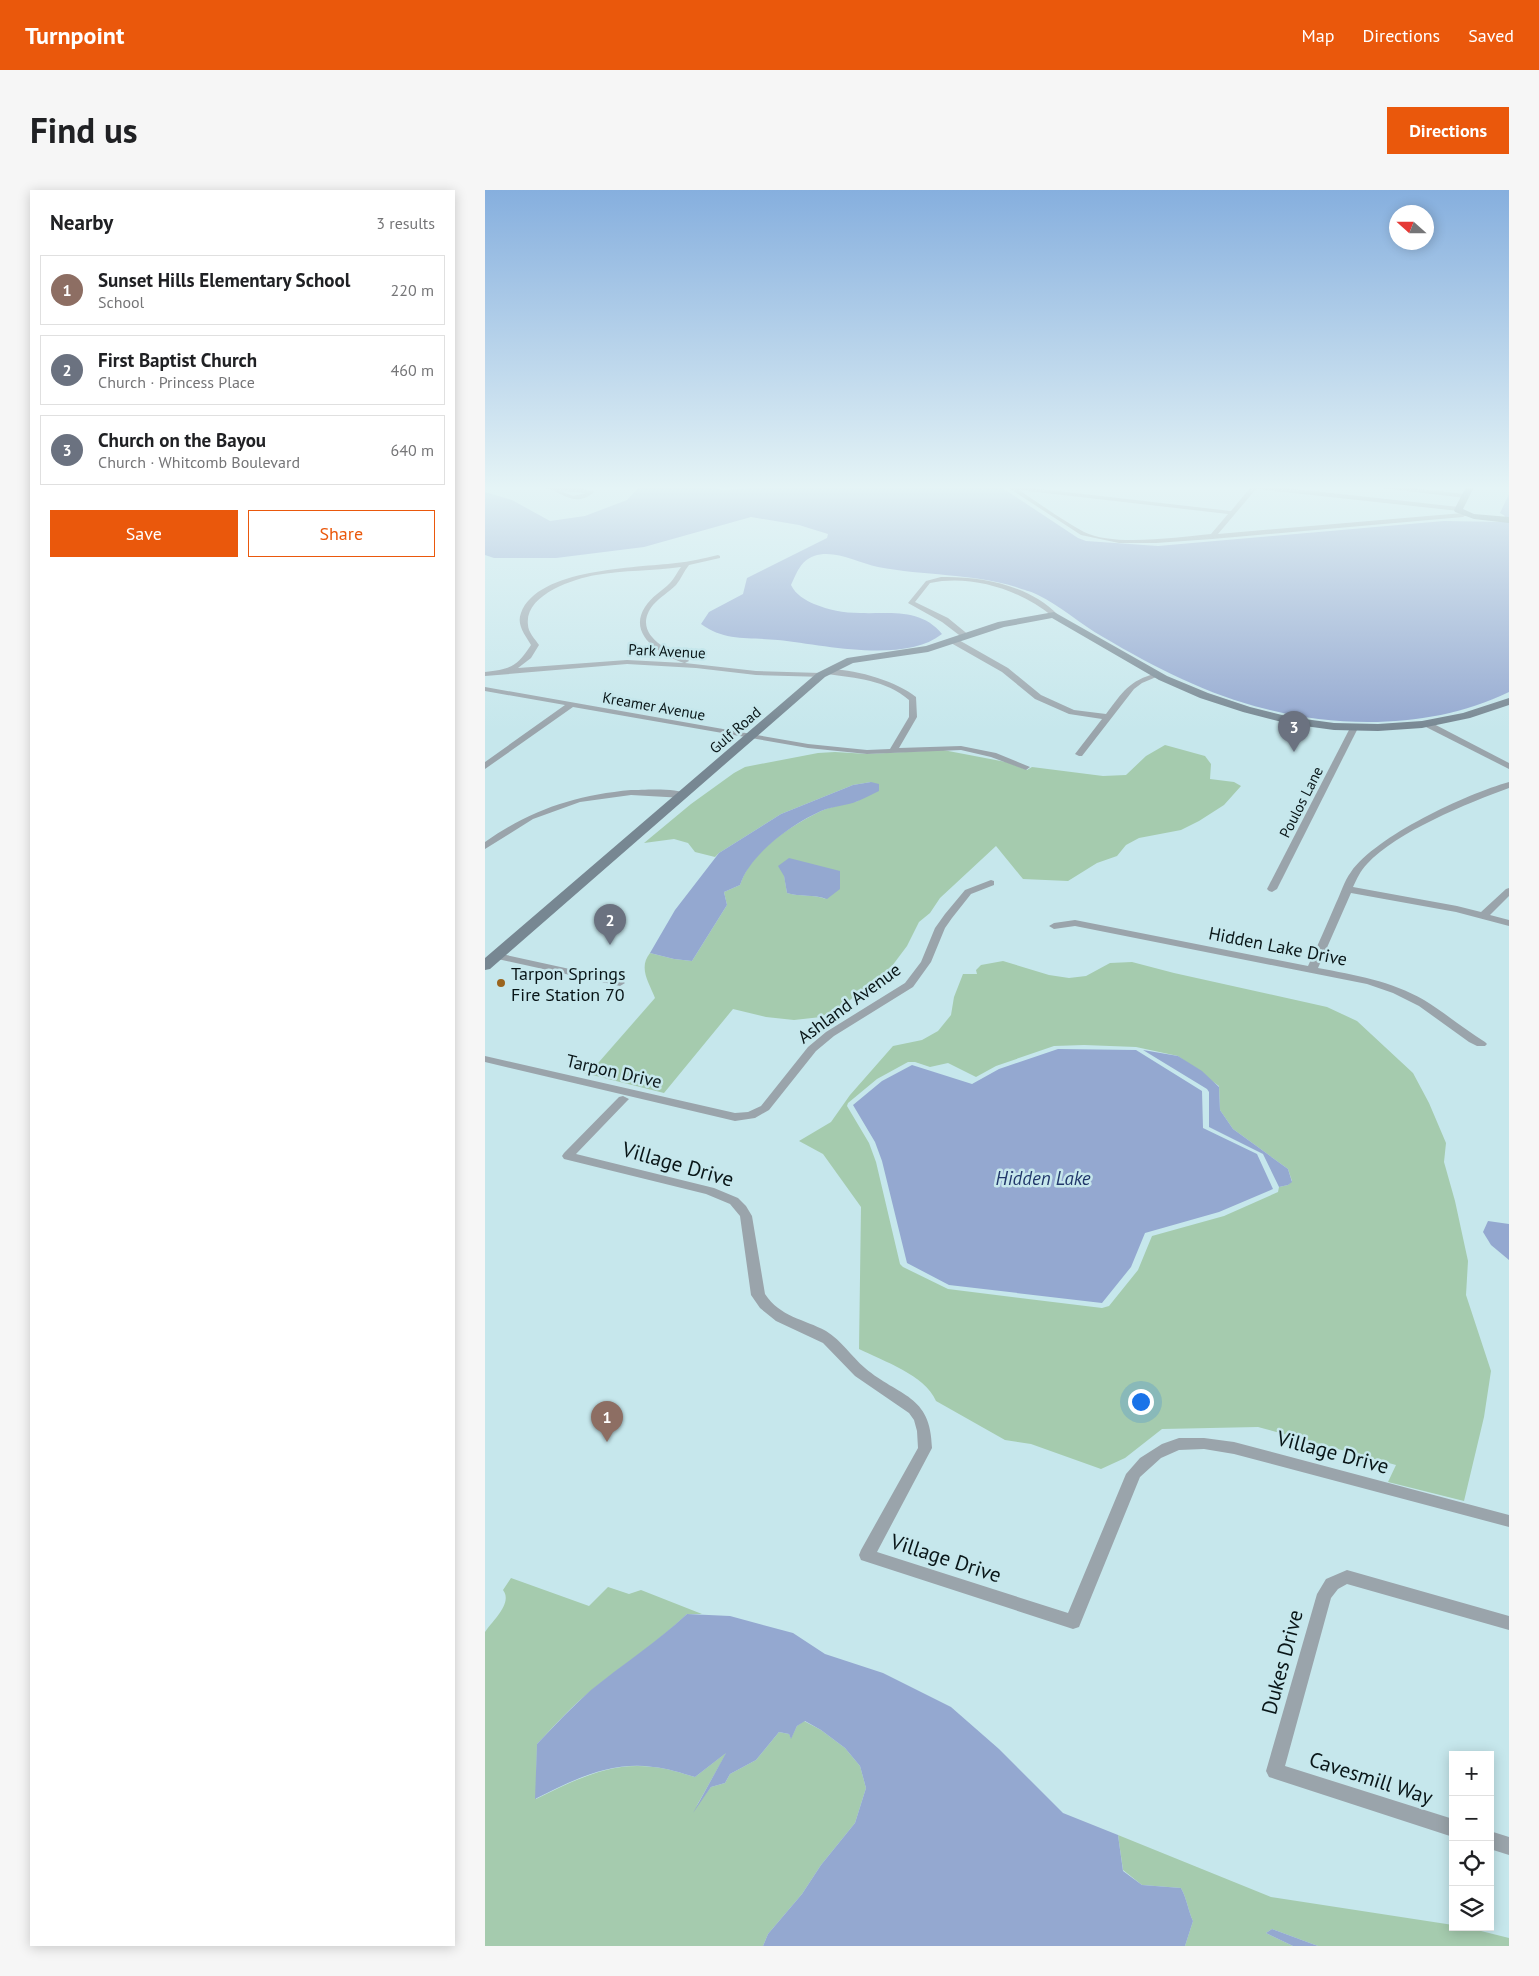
<!DOCTYPE html>
<meta charset="utf-8">
<style>
body{margin:0;font-family:"PT Sans",sans-serif;background:#f6f6f6;color:#202124}
.controls{position:absolute;right:15px;bottom:15px;display:grid;overflow:hidden;border-radius:0px;box-shadow:0 2px 12px #0003}
.controls button{width:45px;height:45px;display:grid;place-items:center;padding:0;border:0;border-bottom:1px solid #e0e0e0;background:#fff;color:#202124;font:25px sans-serif}
.compass{position:absolute;left:904px;top:15px;width:45px;height:45px;border-radius:50%;background:#fff;box-shadow:0 2px 12px #0003;rotate:291deg}
.you{position:absolute;left:655px;top:1211px;width:18px;height:18px;margin:-12px;border:4px solid #fff;border-radius:50%;background:#1a73e8;box-shadow:0 0 0 8px #1a73e833}
.badge{display:grid;place-items:center;width:32px;height:32px;border-radius:50%;background:#ea580c;color:#fff;font-size:16px;font-weight:700}
.pin{position:absolute;translate:-50% -41px;filter:drop-shadow(0 1px 2px #0008)}
.pin::after{content:'';position:absolute;top:26px;width:18px;height:15px;background:inherit;clip-path:polygon(0 0,100% 0,50% 100%)}
.list{margin:0;padding:0;list-style:none}
h2{display:flex;justify-content:space-between;align-items:center;height:65px;margin:0;padding:0 20px;font-size:21px}
h2 small{font-size:16px;font-weight:400;color:#757577}
.list li{display:grid;grid-template-columns:32px 1fr auto;gap:15px;align-items:center;box-sizing:border-box;height:70px;margin:0 10px 10px;padding:0 10px;border:1px solid #e0e0e0;border-radius:0px}
.list b{display:block;font-size:19px;white-space:nowrap}
.list p{margin:0;font-size:16px;white-space:nowrap;color:#757577}
.list em{font-size:16px;font-style:normal;color:#757577}
.actions{display:flex;gap:10px;padding:15px 20px}
.actions a{flex:1;padding:11px 0;border:1px solid #ea580c;border-radius:0px;text-align:center;font-size:18px;color:#ea580c}
.actions .main{background:#ea580c;color:#fff}
.icon{flex:none;width:28px;height:28px;fill:none;stroke:currentColor;stroke-width:2;stroke-linecap:round;stroke-linejoin:round}
.map{position:relative;flex:none;width:1024px;height:1756px;overflow:hidden;border-radius:0px}
header{display:flex;align-items:center;gap:30px;box-sizing:border-box;height:70px;padding:0 25px;background:#ea580c;color:#fff}
header strong{font-size:24px}
nav{display:flex;gap:28px;margin-inline-start:auto;font-size:18px}
.intro{display:flex;align-items:center;justify-content:space-between;box-sizing:border-box;height:120px;padding:0 30px}
h1{margin:0;font-size:35px}
.button{padding:12px 22px;border-radius:0px;background:#ea580c;color:#fff;font-size:18px;font-weight:700}
main{display:flex;gap:30px;padding:0 30px}
aside{flex:1;background:#fff;border-radius:0px;box-shadow:0 2px 12px #0003}
.map>svg:first-child{display:block}
</style>
<header>
<strong>Turnpoint</strong>
<nav><a>Map</a><a>Directions</a><a>Saved</a></nav>
</header>
<div class="intro"><h1>Find us</h1><a class="button">Directions</a></div>
<main>
<aside>
<h2>Nearby<small>3 results</small></h2>
<ul class="list">
<li><span class="badge" style="background:#8d6e63">1</span><div><b>Sunset Hills Elementary School</b><p>School</p></div><em>220 m</em></li>
<li><span class="badge" style="background:#6b7280">2</span><div><b>First Baptist Church</b><p>Church · Princess Place</p></div><em>460 m</em></li>
<li><span class="badge" style="background:#6b7280">3</span><div><b>Church on the Bayou</b><p>Church · Whitcomb Boulevard</p></div><em>640 m</em></li>
</ul>
<div class="actions"><a class="main">Save</a><a>Share</a></div>
</aside>
<div class="map">
<svg width="1024" height="1756" viewBox="0 0 1024 1756">
<rect width="100%" height="100%" fill="#c6e7ec"/>
<g fill="#a5cbae" fill-rule="evenodd">
<path d="M680 555 720 566 726 574 725 589 749 592 756 596 739 615 714 631 696 640 654 648 641 655 632 666 612 673 583 691 538 689 511 656 455 708 445 723 434 732 422 756 407 776 360 814 336 827 309 830 281 827 248 819 179 903 99 883 107 880 170 808C164 792 153 778 165 763L189 769 207 771 242 715 239 702 255 695C265 662 305 636 336 621 347 616 361 614 373 611L386 592 368 595 296 624 234 663 230 667 210 662 203 653 189 649 159 653 206 614 249 583 260 577 333 563 350 562 383 564 458 560 521 572 542 580 547 577 618 586 641 585 661 566ZM299 685 341 709C328 704 316 707 302 703Z"/>
<path d="M518 771 564 785 584 788 601 786 625 773 647 772 689 783 842 817 872 831 928 883 944 913 961 953 959 972 970 1011 983 1071 981 1105 1006 1181 999 1227 979 1311 903 1292 911 1275 773 1237 677 1239 640 1268 616 1279 546 1254 520 1250 451 1211C440 1185 398 1171 374 1159L376 1017 338 964 314 951 346 932 365 905 408 856 437 850 453 841 466 825 469 807 478 784H492L491 780 496 775ZM599 855 651 857 693 866 734 896 735 920 748 939 803 979 807 991 803 995 794 997 793 1002 739 1026 667 1046 653 1080 624 1116 617 1118 463 1099 418 1077 415 1074 391 972 384 953 362 916 363 913 392 889 423 872H430L445 877 463 873 491 887 511 876 569 856Z"/>
<path d="M26 1388 104 1416 123 1397 144 1404 156 1400 217 1424H202C173 1452 139 1474 108 1499 87 1516 70 1535 52 1554L51 1609C88 1591 125 1571 168 1577 182 1578 196 1583 210 1587L242 1562 211 1617 226 1597 240 1593 245 1584 271 1570 294 1542 304 1544 306 1548 312 1536 319 1531 336 1540 360 1558 375 1576 381 1598 370 1633 336 1675 317 1704 283 1744 278 1756H0V1442C8 1430 28 1413 18 1400Z"/>
<path d="M633 1645 786 1707 968 1735V1737H980L1024 1748V1756H833L787 1739 781 1743 808 1756H700L708 1731C703 1720 702 1709 696 1698L657 1695 638 1680Z"/>
</g>
<g fill="#94a8d0">
<path d="M156 295H214L238 300 321 295H513L593 348 601 351 673 356 959 331 1017 332 1020 326 1015 323 1024 304V502C950 538 859 539 781 519 723 505 669 477 618 447 595 434 576 416 553 405 546 401 538 400 531 397 486 383 439 386 393 377 373 373 350 359 329 366 315 371 312 383 306 395 311 405 320 410 329 414 344 420 358 423 375 423 405 424 436 418 457 444 419 474 339 455 293 450 266 447 240 452 216 434L224 422 258 404 262 388 342 348 343 344 314 335 266 327 159 357 71 368H9L0 365V302L27 310 65 331 100 326 142 310Z"/>
<path d="M386 592 394 594V601C387 604 381 608 373 611 361 616 348 616 336 621 307 634 265 664 255 695L239 702 242 715 207 771 189 769 165 763 190 720 234 663 296 624 368 595Z"/>
<path d="M304 668 355 681V699L342 709C328 704 315 707 302 703L299 686 293 676Z"/>
<polygon points="573,859 651,860 717,901 718,938 772,964 788,999 734,1022 660,1043 646,1077 617,1113 464,1095 422,1073 397,971 390,952 368,915 397,891 427,875 487,894 514,879"/>
<polygon points="658,860 693,866 717,881 734,897 735,920 748,939 803,979 807,992 803,995 794,997 778,964 724,937 724,902 722,899"/>
<polygon points="1003,1031 1024,1034 1024,1070 1006,1055 998,1042"/>
<path d="M202 1424 245 1426 308 1443 340 1464 398 1483 466 1517 514 1559 578 1623 633 1645 638 1681 657 1695 696 1698C702 1709 703 1720 708 1731L700 1756H278L283 1744 317 1704 336 1675 370 1633 381 1598 375 1576 360 1558 336 1540 320 1531 312 1536 306 1549 304 1544 294 1542 271 1570 245 1584 240 1593 226 1597 208 1623 241 1563 210 1587C196 1583 182 1578 168 1577 126 1571 87 1590 50 1609L52 1554C70 1535 87 1517 106 1500 138 1474 172 1452 202 1424Z"/>
<polygon points="787,1739 833,1756 808,1756 781,1743"/>
</g>
<g fill="none" stroke-linecap="round" stroke-linejoin="round">
<g fill="#9aa4ab" fill-rule="evenodd">
<path d="M47 295 93 297 109 302C96 314 83 309 70 301 63 297 54 299 47 295ZM76 301 101 303 88 306Z"/>
<path d="M519 295 746 321 765 298 752 295H774L974 317 977 319 974 321 771 299 733 344 978 323 981 325 978 327 727 349 671 353H634L596 345ZM534 300 743 324 726 344C693 347 629 357 599 342 577 330 555 314 534 300Z"/>
<polygon points="899,295 980,304 983,306 980,308 897,298"/>
<path d="M233 365 235 366V368L204 375C199 381 196 389 191 395 184 402 175 407 168 415 146 443 181 460 203 469L204 471 200 473 271 481 336 483H339V487L271 485 211 478 142 474 0 486V482C25 479 32 477 46 455 41 446 31 435 36 423 53 378 151 378 191 373 205 372 219 368 233 365ZM196 377C192 382 190 388 185 393 177 401 166 407 160 417 142 445 176 465 199 473L142 470 33 478 46 468 54 455C50 449 43 442 43 435 39 405 88 389 111 385 139 380 168 381 196 377Z"/>
<path d="M456 387C495 386 545 395 573 425L567 426C536 400 486 384 445 393L430 412 463 428 485 446 478 448 457 432 423 413 441 391Z"/>
<path d="M466 449H472L523 478 556 505 589 520 621 524C638 502 643 491 672 483L676 485 657 493 649 499 597 566H594L590 564 617 529 584 524 550 509 517 482 466 453Z"/>
<path d="M339 480C365 477 411 491 431 507L432 527 414 558 476 556 511 563 545 577 541 580 506 567 476 560 382 564 323 558 88 517 0 579V572L80 515 0 501V497L323 554 382 560 405 559 424 527V510C401 490 371 488 342 484H339Z"/>
<polygon points="939,532 945,532 1024,573 1024,579 939,536"/>
<polygon points="866,536 873,538 792,699 787,702 784,701 782,699"/>
<path d="M1024 592V598C983 613 911 642 882 674 875 681 872 689 868 697L972 716 996 722 1021 699 1024 698V706L1005 725 1024 730V736L971 722 866 703 833 778C870 785 906 791 939 810 960 823 979 839 1000 852L1002 854 1000 856H992L984 852 934 816 908 803 882 794 590 736 569 739 564 736 569 733 590 730 823 776C833 755 842 734 851 713 856 703 859 691 866 682 891 646 981 604 1024 592Z"/>
<path d="M146 600C159 600 193 597 203 605L199 608 146 605 95 612 48 629 0 659V652C45 620 91 605 146 600Z"/>
<polygon points="506,690 509,691 509,695 486,704 467,728 460,738 446,772 428,797 349,846 331,861 284,920 270,928 250,931 0,872 0,866 250,923 263,922 276,916 323,857 341,842 420,793 436,772 450,738 460,724 480,700"/>
<polygon points="12,763 135,790 140,793 135,796 8,768 7,766 8,764"/>
<path d="M138 906 144 909 142 911 91 964 229 998 253 1008 261 1016 267 1026 280 1104C295 1127 319 1129 341 1141 357 1151 366 1166 380 1178 414 1207 446 1204 447 1258L392 1362 583 1423 641 1284 655 1268 677 1254 694 1248H719L749 1252 1024 1325V1337L749 1264 719 1259 694 1260 676 1268 655 1287 596 1432 594 1437 588 1439 376 1370 374 1365 376 1360 433 1258 432 1241 429 1230 424 1223 370 1186 338 1153 291 1131 275 1118 266 1105 255 1026 245 1014 221 1004 79 969 77 966 79 963 134 907Z"/>
<polygon points="862,1380 1024,1426 1024,1440 862,1394 853,1399 846,1408 800,1576 968,1629 968,1647 790,1589 784,1587 781,1581 832,1404 841,1389"/>
<polygon points="1005,1641 1024,1647 1024,1665 1005,1659"/>
</g>
<g fill="#778792" fill-rule="evenodd">
<polygon points="982,295 990,295 978,319 989,324 1024,327 1024,333 989,329 970,322 969,320"/>
<polygon points="569,422 682,486 723,503 765,517 805,527 849,533 893,534 937,531 978,523 1024,508 1024,515 985,528 937,538 893,541 849,540 805,534 758,522 715,508 674,490 567,428 519,437 443,462 368,473 340,487 5,779 0,780 0,768 332,483 362,468 441,456 513,432"/>
</g>
</g>
<linearGradient id="sky" x2="0" y2="1"><stop stop-color="#86afde"/><stop offset="0.55" stop-color="#e5f4f6"/><stop offset="1" stop-color="#e5f4f6" stop-opacity="0"/></linearGradient>
<rect width="1024" height="541" fill="url(#sky)"/>
<circle fill="#9a641d" stroke="#c6e7ec" stroke-width="2" cx="16" cy="793" r="5"/>
<g text-anchor="middle" dominant-baseline="central" stroke-width="5" stroke-linejoin="round" paint-order="stroke">
<g font-size="15" fill="#091618" stroke="#c6e7ec">
<text transform="translate(182 461) rotate(3)">Park Avenue</text>
<text transform="translate(169 516) rotate(10)">Kreamer Avenue</text>
<text transform="translate(250 540) rotate(-41)">Gulf Road</text>
<text transform="translate(816 612) rotate(-63)">Poulos Lane</text>
</g>
<g font-size="18" fill="#091618" stroke="#c6e7ec">
<text transform="translate(793 756) rotate(11)">Hidden Lake Drive</text>
<text transform="translate(364 813) rotate(-36)">Ashland Avenue</text>
<text transform="translate(129 881) rotate(13)">Tarpon Drive</text>
</g>
<g font-size="18" fill="#091618" stroke="#c6e7ec" text-anchor="start">
<text x="26" y="783">Tarpon Springs<tspan x="26" dy="21">Fire Station 70</tspan></text>
</g>
<g font-size="19" font-style="italic" fill="#21376a" stroke="#c6e7ec">
<text x="558" y="988">Hidden Lake</text>
</g>
<g font-size="21" fill="#091618" stroke="#c6e7ec">
<text transform="translate(193 974) rotate(16)">Village Drive</text>
<text transform="translate(848 1262) rotate(15)">Village Drive</text>
<text transform="translate(461 1368) rotate(18)">Village Drive</text>
<text transform="translate(797 1472) rotate(-75)">Dukes Drive</text>
<text transform="translate(886 1588) rotate(18)">Cavesmill Way</text>
</g>
</g>
</svg>
<div class="controls">
<button>+</button>
<button>−</button>
<button><svg class="icon" aria-label="locate" viewBox="0 0 24 24"><circle cx="12" cy="12" r="6"/><path d="M12 2v4M12 18v4M2 12h4M18 12h4"/></svg></button>
<button><svg class="icon" aria-label="layers" viewBox="0 0 24 24"><path d="M12 4l9 5-9 5-9-5zM3 14l9 5 9-5"/></svg></button>
</div>
<svg class="compass" viewBox="-18 -18 36 36"><path d="M0-13l5 13h-10z" fill="#e53935"/><path d="M0 13l5-13h-10z" fill="#757577"/></svg>
<div class="you"></div>
<div class="pin badge" style="left:122px;top:1252px;background:#8d6e63">1</div>
<div class="pin badge" style="left:125px;top:755px;background:#6b7280">2</div>
<div class="pin badge" style="left:809px;top:562px;background:#6b7280">3</div>
</div>
</main>
